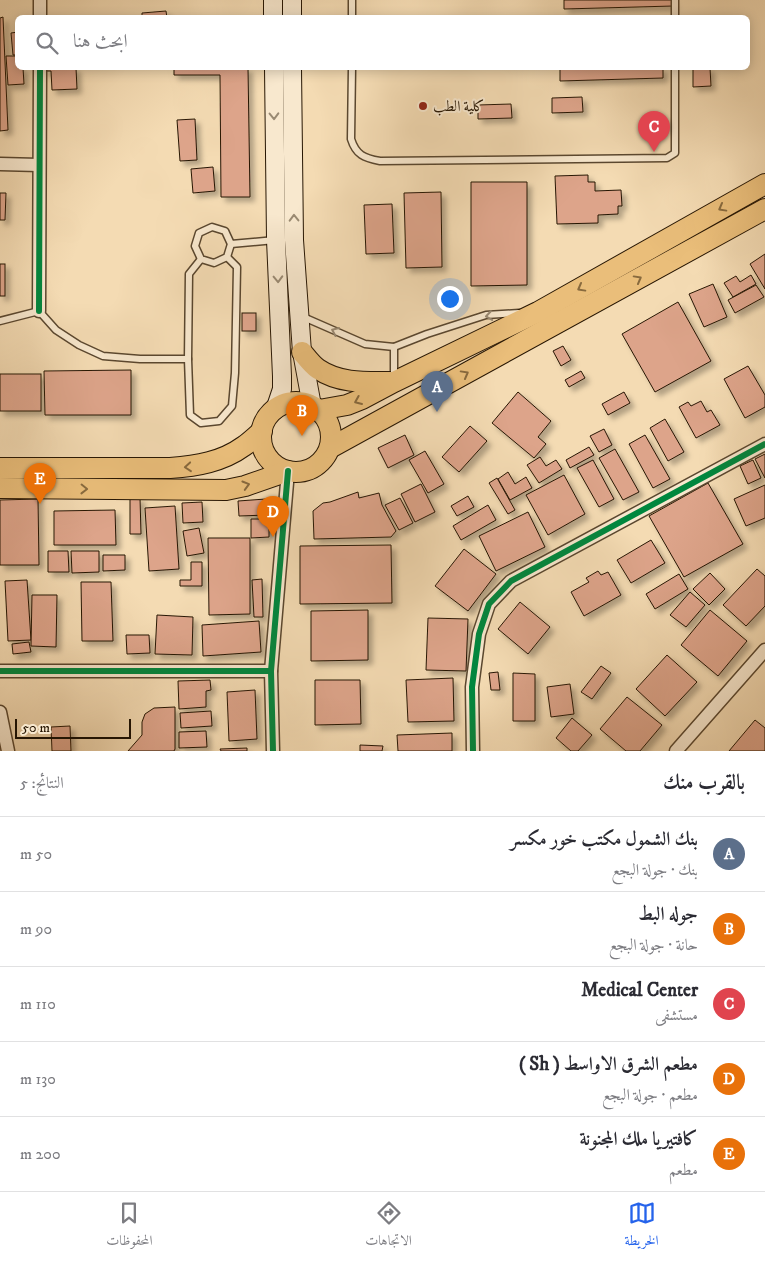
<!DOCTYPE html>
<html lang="ar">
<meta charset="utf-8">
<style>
body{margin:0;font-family:"IM FELL DW Pica",Amiri,serif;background:#f2f2f3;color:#2b2b33;direction:rtl}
.scale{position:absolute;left:15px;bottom:12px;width:116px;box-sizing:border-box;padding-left:5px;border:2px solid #271603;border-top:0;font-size:14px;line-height:18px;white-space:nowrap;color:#271603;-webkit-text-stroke:4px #f8e8ce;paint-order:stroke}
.you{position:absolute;left:449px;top:298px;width:18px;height:18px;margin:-12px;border:4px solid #fff;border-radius:50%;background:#1a73e8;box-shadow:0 0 0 8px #1a73e833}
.badge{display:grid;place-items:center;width:32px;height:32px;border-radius:50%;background:#2563eb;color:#fff;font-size:16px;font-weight:700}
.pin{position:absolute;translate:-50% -41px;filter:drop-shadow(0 1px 2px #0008)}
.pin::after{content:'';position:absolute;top:26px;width:18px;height:15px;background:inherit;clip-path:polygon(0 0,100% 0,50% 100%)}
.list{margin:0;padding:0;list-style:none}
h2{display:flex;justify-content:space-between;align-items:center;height:65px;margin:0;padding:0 20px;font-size:21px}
h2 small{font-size:16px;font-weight:400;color:#7c7c81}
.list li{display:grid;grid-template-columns:32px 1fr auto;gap:15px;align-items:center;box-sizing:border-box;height:75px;padding:0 20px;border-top:1px solid #e1e1e2}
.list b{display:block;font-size:19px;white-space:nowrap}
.list p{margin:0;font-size:16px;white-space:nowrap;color:#7c7c81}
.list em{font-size:16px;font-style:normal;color:#7c7c81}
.icon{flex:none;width:28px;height:28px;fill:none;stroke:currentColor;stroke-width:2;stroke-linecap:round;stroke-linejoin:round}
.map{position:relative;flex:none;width:765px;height:751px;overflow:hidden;direction:ltr}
.search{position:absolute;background:#fff;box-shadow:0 2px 12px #0003;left:15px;right:15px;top:15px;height:55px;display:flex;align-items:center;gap:12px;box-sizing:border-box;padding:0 18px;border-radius:8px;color:#7c7c81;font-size:19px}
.sheet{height:440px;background:#fff}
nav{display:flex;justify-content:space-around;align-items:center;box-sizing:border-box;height:70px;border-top:1px solid #e1e1e2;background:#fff;font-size:14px;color:#7c7c81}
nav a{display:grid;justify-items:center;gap:2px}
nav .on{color:#2563eb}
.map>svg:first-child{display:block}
</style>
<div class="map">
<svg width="765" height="751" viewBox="0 0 765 751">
<defs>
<filter id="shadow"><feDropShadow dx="4.5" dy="4.5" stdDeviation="2.5" flood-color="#0004"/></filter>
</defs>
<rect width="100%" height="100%" fill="#f4dbb3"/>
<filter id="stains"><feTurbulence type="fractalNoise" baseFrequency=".004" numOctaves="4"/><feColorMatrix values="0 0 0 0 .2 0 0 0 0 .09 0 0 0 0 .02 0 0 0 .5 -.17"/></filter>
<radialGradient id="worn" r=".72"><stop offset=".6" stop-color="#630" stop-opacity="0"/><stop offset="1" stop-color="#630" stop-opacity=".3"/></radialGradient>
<g fill="#dda48a" stroke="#271603" filter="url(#shadow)">
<polygon points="564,0 673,0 673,6 564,9"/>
<polygon points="166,11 167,18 142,18 142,13"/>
<polygon points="3,17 8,130 0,131 0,18"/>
<polygon points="18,32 18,55 13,55 11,33"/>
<polygon points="6,56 18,56 18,68 23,68 24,84 8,85"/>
<polygon points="43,68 76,68 77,89 52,90 51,71 44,71"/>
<polygon points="174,68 248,68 250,197 221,197 220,75 174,75"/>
<polygon points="560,68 663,68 663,78 560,81"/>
<polygon points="693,68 710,68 711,86 693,87"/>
<polygon points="582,97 583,112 552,113 552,98"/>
<polygon points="511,104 512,118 478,119 478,105"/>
<polygon points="195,119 197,160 180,161 177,120"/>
<polygon points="213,167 215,191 193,193 191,169"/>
<polygon points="588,175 588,182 595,182 595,191 621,190 622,206 618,206 618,214 598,215 598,223 557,224 555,176"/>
<polygon points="471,182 527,182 527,285 471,286"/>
<polygon points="441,192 442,267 406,268 404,193"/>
<polygon points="0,193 6,193 5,220 0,220"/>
<polygon points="392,204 394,253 366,254 364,205"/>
<polygon points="765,254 765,289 750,264"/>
<rect x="0" y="264" width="5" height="32"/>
<polygon points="751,275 756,284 733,297 724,283 736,276 740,282"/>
<polygon points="713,284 727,317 704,327 689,294"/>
<polygon points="756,285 764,297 735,313 728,300"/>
<polygon points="678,302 711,361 655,392 622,334"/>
<rect x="242" y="313" width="14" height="18"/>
<polygon points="563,346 571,360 561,366 553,351"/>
<polygon points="748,366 765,395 765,407 745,418 724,379"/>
<polygon points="131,370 131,415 45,415 44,371"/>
<polygon points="581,371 585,378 569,387 565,380"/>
<rect x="0" y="374" width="41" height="37"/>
<polygon points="518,392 551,421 538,437 546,444 534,458 492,423"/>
<polygon points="624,392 630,403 608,415 602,404"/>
<polygon points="701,401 707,412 711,410 720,425 696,438 679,407 688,402 691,406"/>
<polygon points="665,419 684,452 668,461 650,428"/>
<polygon points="470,426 487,441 459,472 442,457"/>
<polygon points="604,429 612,445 599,452 590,436"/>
<polygon points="405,435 414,455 388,468 378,448"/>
<polygon points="645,435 670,479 653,488 629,444"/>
<polygon points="589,447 594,455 570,468 566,460"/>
<polygon points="615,449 639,492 623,500 599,458"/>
<polygon points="425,451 444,484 428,493 409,460"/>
<polygon points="765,454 765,478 755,459"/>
<polygon points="540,457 546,466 556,460 562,469 539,483 527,465"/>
<polygon points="593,460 614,499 599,507 577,468"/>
<polygon points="753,460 761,478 748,484 740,466"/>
<polygon points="508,472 515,484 526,477 532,488 510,500 498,479"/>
<polygon points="564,475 585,514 548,535 526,495"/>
<polygon points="497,478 515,510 508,514 489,483"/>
<polygon points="708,483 743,544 684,577 649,516"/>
<polygon points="421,484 435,512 415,522 401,494"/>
<polygon points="765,485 765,518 746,526 734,499"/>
<polygon points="358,492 359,498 379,493 382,505 396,531 391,537 314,539 313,511 323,503 330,502"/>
<polygon points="468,496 474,507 457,516 451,506"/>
<polygon points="130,498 140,498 141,534 130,534"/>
<polygon points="400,498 413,523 399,530 385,505"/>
<polygon points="38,499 39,565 0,565 0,500"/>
<polygon points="266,499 267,515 239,516 238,501"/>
<polygon points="202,502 203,522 183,523 182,503"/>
<polygon points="488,505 496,520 461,540 453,526"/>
<polygon points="175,506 179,569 149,571 145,508"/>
<polygon points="115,510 116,545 54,545 54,511"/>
<polygon points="528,512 545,547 496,571 479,536"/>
<polygon points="251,519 269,519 269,537 251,538"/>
<polygon points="199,528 204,553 187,556 183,531"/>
<polygon points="208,538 250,538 250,614 209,615"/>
<polygon points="651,540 665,563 631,583 617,560"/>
<polygon points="391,545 392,603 300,604 300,546"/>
<polygon points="464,549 496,574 468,611 435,586"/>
<polygon points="48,551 68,551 69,572 48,572"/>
<polygon points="71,551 99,551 99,572 72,573"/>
<polygon points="103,555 125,555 125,570 103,571"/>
<polygon points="191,562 202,562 202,586 180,586 180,580 191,580"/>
<polygon points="757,569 765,576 765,606 746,626 723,605"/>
<polygon points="598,571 601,575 608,572 621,595 584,616 571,592 589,582 586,578"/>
<polygon points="710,573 725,589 709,605 693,589"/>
<polygon points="679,574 688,589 655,609 646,594"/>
<polygon points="262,579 263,617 254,617 252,580"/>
<polygon points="27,580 31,640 8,641 5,581"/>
<polygon points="81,582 111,582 113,641 82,641"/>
<polygon points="690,592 705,605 686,627 670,615"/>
<polygon points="32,595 57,595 56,647 31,646"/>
<polygon points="520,602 550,627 528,654 498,629"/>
<polygon points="368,610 368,660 311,661 311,611"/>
<polygon points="710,610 747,641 718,676 681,645"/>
<polygon points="157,615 193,617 192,655 155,654"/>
<polygon points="428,618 468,619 466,671 426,670"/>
<polygon points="259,621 261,652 203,656 202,625"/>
<polygon points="126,635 149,635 150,653 127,654"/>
<polygon points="29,642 31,652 13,654 12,644"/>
<polygon points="667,655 697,682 665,716 636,689"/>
<polygon points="601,666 611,673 592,699 581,692"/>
<polygon points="498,672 500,690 491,690 489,673"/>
<polygon points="513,673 535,674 535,721 513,721"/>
<polygon points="453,678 454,721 408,722 406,680"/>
<polygon points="210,680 211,690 206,691 206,707 179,709 178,681"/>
<polygon points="315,680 360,680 361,724 315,725"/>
<polygon points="570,684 574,714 551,717 547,687"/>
<polygon points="255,690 257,739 229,741 227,692"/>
<polygon points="627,697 662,725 640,751 626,751 600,729"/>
<polygon points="175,707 175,749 174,751 128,751 142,735 142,722 145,714 154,708"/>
<polygon points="211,711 212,726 181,728 180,713"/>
<polygon points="572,718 592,735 578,751 571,751 556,738"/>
<polygon points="755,720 765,728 765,751 729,751"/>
<polygon points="70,726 71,751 52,751 51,727"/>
<polygon points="206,731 207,747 179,748 179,732"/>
<polygon points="452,733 452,751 398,751 397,735"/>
<polygon points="360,745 383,746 382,751 360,751"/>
<polygon points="247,748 247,751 221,751 220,749"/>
</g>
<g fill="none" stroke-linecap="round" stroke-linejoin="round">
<defs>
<g id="lane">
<polyline points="352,18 352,0"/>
<polyline points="675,18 675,0"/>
<path d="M352 68 351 139C356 155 364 158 380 161L667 158 675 153V68"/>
<polygon points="212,227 225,231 231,244 227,257 214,263 201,259 195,246 199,233"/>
<polyline points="231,244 275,240"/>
<polyline points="201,259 189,274 188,359 190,415 201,423 219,421 232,406 235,373 237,267 227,257"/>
<polyline points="301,316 365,344 394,347 427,334 486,315 519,313"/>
<polyline points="0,321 39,311 56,330 79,345 103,356 140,359 188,359"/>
<polyline points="394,379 394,347"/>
</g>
<g id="street">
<polyline points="40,18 40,0"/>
<polyline points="0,164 39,165"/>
<polyline points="39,311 40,68"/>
<polyline points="0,671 271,671"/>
<polyline points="0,712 8,751"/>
<polyline points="273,751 271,671 288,471"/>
<polyline points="473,751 472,687 479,634 489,604 511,581 765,444"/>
<polyline points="676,751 765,650"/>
</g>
<g id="secondary">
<polyline points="273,0 273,18"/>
<polyline points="292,0 292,18"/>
<polyline points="274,68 276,240 282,376 282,389 275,410"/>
<polyline points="292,68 294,240 302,352 312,406"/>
</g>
<g id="primary">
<path d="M302 352C307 358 312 365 318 369 340 384 367 382 392 382"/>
<circle cx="296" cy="437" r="35"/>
<polyline points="319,410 347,405 362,399 394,382 538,312 765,184"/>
<polyline points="330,448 765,209"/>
<path d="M0 468H170C197 466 222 462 244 446 250 442 256 436 262 431"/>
<polyline points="0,488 226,490 245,486 288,471"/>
</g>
</defs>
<use href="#lane" stroke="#5a472f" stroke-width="9"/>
<use href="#street" stroke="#5a472f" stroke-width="15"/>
<use href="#secondary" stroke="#271603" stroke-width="20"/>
<use href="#primary" stroke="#271603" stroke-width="22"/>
<use href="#lane" stroke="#f8e8ce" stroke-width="6"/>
<use href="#street" stroke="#f8e8ce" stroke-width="12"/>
<use href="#secondary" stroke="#f8e8ce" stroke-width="18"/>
<use href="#primary" stroke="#eabe7a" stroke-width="20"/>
<defs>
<g id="cycleway">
<polyline points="39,311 40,68"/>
<polyline points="0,671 271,671"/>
<polyline points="273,751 271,671 288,471"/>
<polyline points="473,751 472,687 479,634 489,604 511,581 765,444"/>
</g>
</defs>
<use href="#cycleway" stroke="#f8e8ce" stroke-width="9"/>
<use href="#cycleway" stroke="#00873e" stroke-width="6"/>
</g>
<defs><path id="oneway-chevron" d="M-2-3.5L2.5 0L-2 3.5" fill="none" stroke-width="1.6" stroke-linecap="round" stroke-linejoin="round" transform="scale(1.25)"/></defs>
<g stroke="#9a8a73">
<use href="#oneway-chevron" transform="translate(274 116) rotate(89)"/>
<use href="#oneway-chevron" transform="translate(294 218) rotate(-91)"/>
<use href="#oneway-chevron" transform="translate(278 279) rotate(88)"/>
<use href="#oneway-chevron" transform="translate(489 316) rotate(172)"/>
<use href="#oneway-chevron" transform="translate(335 331) rotate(-156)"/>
</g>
<g stroke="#886a3e">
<use href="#oneway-chevron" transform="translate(722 208) rotate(151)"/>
<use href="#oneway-chevron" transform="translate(638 279) rotate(-29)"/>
<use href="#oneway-chevron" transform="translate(581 288) rotate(151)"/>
<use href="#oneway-chevron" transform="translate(465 374) rotate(-29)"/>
<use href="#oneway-chevron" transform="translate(358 401) rotate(157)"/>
<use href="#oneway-chevron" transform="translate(188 467) rotate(175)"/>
<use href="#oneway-chevron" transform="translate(246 485) rotate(-16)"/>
<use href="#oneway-chevron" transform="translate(84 489) rotate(1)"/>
</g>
<circle fill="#8f2418" stroke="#f8e8ce" stroke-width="2" cx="423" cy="106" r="5"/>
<g text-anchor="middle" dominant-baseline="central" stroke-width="4" stroke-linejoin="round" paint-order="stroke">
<g font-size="15" fill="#271603" stroke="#f8e8ce" text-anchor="start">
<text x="433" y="106">كلية الطب</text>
</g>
</g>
<rect width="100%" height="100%" filter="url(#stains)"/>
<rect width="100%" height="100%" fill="url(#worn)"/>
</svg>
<div class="scale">50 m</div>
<div class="you"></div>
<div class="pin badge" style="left:437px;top:412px;background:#5c6f8a">A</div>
<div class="pin badge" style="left:302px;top:436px;background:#e8710a">B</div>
<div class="pin badge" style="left:654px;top:152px;background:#e0444e">C</div>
<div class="pin badge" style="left:273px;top:537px;background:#e8710a">D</div>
<div class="pin badge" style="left:40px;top:504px;background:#e8710a">E</div>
<div class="search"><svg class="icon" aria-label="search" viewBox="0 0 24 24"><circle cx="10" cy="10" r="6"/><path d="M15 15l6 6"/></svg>ابحث هنا</div>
</div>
<section class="sheet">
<h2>بالقرب منك<small>النتائج: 5</small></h2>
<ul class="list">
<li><span class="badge" style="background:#5c6f8a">A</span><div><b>بنك الشمول مكتب خور مكسر</b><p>بنك · جولة البجع</p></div><em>50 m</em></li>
<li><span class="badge" style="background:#e8710a">B</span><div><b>جوله البط</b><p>حانة · جولة البجع</p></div><em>90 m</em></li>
<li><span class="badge" style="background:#e0444e">C</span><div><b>Medical Center</b><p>مستشفى</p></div><em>110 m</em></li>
<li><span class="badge" style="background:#e8710a">D</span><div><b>مطعم الشرق الاواسط ( Sh )</b><p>مطعم · جولة البجع</p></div><em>130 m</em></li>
<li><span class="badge" style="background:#e8710a">E</span><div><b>كافتيريا ملك المجنونة</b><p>مطعم</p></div><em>200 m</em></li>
</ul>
</section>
<nav>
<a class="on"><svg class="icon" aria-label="map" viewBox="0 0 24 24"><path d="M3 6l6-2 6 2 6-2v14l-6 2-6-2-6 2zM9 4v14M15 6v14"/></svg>الخريطة</a>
<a><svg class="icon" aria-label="directions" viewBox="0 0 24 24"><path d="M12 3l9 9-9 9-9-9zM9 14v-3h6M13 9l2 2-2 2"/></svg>الاتجاهات</a>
<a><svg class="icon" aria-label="saved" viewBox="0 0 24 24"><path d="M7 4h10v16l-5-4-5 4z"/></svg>المحفوظات</a>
</nav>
